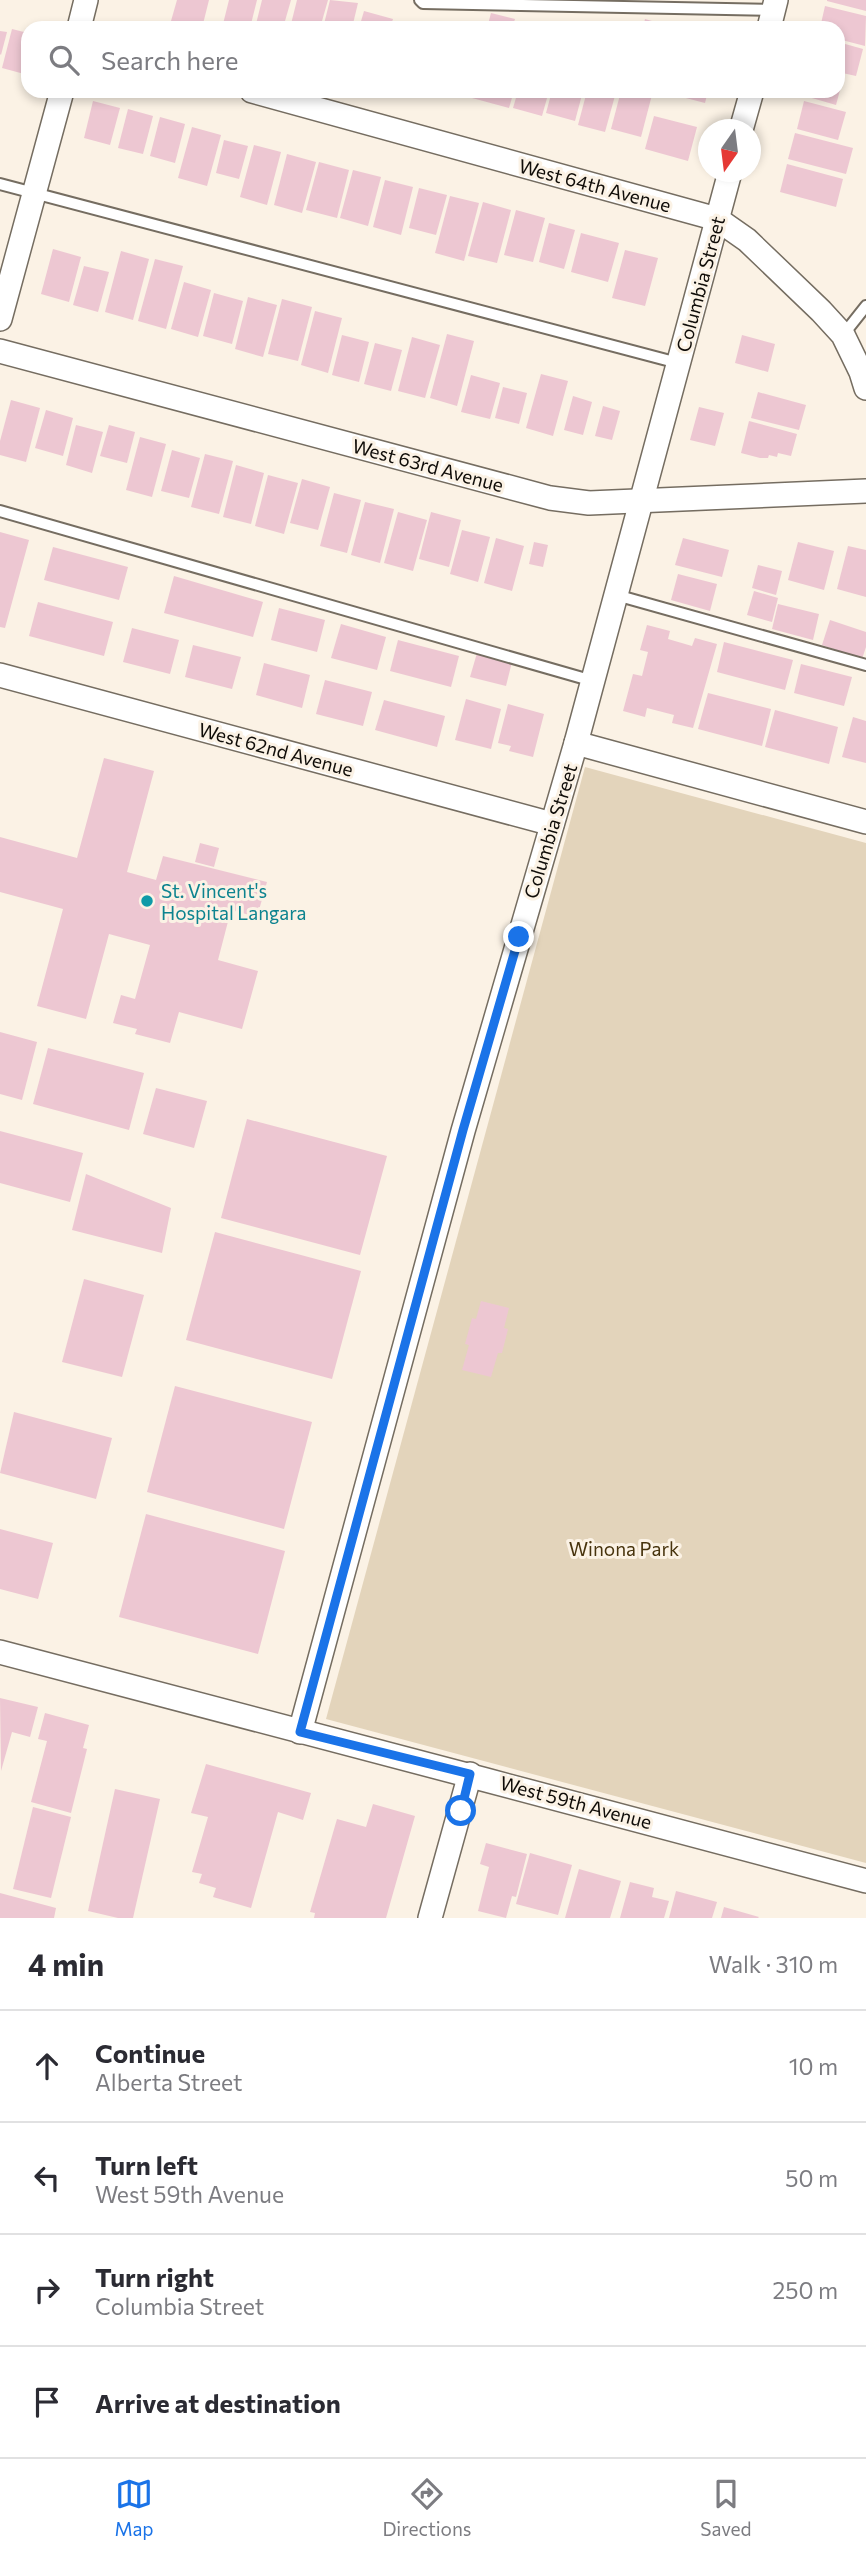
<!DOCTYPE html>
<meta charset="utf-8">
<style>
body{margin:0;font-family:Commissioner,sans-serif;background:#f7f7f7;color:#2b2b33}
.compass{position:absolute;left:698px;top:119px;width:63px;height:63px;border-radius:50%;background:#fff;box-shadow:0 4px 10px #0003;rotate:194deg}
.stop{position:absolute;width:21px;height:21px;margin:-16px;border:5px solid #1a73e8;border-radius:50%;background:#fff}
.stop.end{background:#1a73e8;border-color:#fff;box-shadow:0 2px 7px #0008}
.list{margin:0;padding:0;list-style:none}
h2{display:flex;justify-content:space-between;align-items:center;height:91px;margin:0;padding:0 28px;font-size:30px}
h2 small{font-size:23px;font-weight:400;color:#7c7c81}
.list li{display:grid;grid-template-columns:46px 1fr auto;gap:21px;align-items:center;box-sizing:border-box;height:112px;padding:0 28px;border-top:2px solid #e1e1e2}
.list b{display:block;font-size:26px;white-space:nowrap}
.list p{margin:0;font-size:23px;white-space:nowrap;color:#7c7c81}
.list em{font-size:23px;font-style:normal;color:#7c7c81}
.icon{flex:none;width:38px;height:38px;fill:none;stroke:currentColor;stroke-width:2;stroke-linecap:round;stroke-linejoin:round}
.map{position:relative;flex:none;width:866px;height:1918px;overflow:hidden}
.search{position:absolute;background:#fff;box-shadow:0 4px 10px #0003;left:21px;right:21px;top:21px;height:77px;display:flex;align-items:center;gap:18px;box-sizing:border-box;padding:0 24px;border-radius:21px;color:#7c7c81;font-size:26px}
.sheet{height:539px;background:#fff}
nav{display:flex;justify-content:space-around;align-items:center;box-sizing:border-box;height:98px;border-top:2px solid #e1e1e2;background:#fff;font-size:19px;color:#7c7c81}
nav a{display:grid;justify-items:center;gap:4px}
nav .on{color:#1a73e8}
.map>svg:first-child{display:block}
</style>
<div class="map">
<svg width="866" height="1918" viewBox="0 0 866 1918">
<rect width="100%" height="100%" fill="#fbf2e5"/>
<polygon fill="#e3d4bb" points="585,767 866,843 866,1863 326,1719"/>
<g fill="#edc7d2">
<polygon points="177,0 209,0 202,28 169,28"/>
<polygon points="229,0 257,0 250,28 222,28"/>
<polygon points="262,0 291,0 283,28 255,28"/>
<polygon points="297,0 328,0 320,28 290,28"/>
<polygon points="330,0 358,3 352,28 323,28"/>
<polygon points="827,0 866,0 866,11 827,1"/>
<polygon points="825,6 866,16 865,46 838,39 838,28 820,28"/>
<polygon points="364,11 393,19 390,28 359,28"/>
<polygon points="491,13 515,19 512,28 487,28"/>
<polygon points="645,19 669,26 668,28 643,28"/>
<polygon points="12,29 28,33 28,75 2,68"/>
<polygon points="0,31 7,32 1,55 0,54"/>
<polygon points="838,42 863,49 856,76 838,72"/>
<polygon points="838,78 843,79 836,105 805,96 806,91 838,91"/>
<polygon points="474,91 514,91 509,108 472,98"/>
<polygon points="518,91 549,91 542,116 513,108"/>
<polygon points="552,91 583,91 575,121 546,113"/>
<polygon points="587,91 616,92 605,132 578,125"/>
<polygon points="621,91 653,91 641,137 611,129"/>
<polygon points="679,91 708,91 705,103 678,96"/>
<polygon points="93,101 120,108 110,145 84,138"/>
<polygon points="804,101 846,112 838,140 797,129"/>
<polygon points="128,109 153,116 143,154 118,148"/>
<polygon points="654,116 697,127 688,161 645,149"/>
<polygon points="160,117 185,124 175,163 150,156"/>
<polygon points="192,127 221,135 207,186 178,178"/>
<polygon points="795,133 853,148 846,174 788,159"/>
<polygon points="224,140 248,146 239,179 216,173"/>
<polygon points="254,145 281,152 267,205 240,197"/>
<polygon points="287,154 316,162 302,213 274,205"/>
<polygon points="319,162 349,170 337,218 306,210"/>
<polygon points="787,164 843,179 836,207 780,192"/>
<polygon points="353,170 381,177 368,226 340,218"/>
<polygon points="385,180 413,187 401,235 373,227"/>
<polygon points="419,188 447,195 436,235 409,228"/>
<polygon points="450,196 479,203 464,261 435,253"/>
<polygon points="483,202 511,210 497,263 468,256"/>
<polygon points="516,210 545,218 533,262 504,255"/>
<polygon points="549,223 575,230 564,269 539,262"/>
<polygon points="581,233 619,243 608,282 571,272"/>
<polygon points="53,249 81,257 69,302 41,294"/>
<polygon points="625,250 658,258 645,306 612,298"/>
<polygon points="121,251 149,259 133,320 105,312"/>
<polygon points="155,259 183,266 166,329 138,321"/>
<polygon points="84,266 109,272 98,312 73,305"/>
<polygon points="184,282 211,290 198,337 171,329"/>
<polygon points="214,293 243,301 232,344 203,336"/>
<polygon points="248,297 277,305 263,357 235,349"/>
<polygon points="282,299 312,307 298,361 268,354"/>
<polygon points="315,311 342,318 328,373 301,365"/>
<polygon points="447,334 474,341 457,406 430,398"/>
<polygon points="342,335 369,342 359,382 332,375"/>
<polygon points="742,335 775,344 768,372 735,363"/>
<polygon points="412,337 440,345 425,398 398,391"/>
<polygon points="375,343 402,350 391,391 364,384"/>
<polygon points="541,374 568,381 553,436 526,428"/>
<polygon points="471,375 500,383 490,419 461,412"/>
<polygon points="503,387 527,393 519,424 495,418"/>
<polygon points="758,392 806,405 799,430 751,418"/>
<polygon points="573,396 592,402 583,435 564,430"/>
<polygon points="11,400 40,408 26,462 0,455 0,441"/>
<polygon points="603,406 620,411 612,440 595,436"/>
<polygon points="699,407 724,413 715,446 690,440"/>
<polygon points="46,410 73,418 63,456 35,448"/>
<polygon points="749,421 797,434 791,456 778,453 777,457 769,455 768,458 760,458 741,453"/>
<polygon points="76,425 103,432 92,473 66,465"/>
<polygon points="109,425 135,432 127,463 100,456"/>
<polygon points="140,437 166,444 152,497 126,490"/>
<polygon points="172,450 200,458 189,498 161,491"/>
<polygon points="205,454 233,461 219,514 191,507"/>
<polygon points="236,465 264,473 251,524 223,517"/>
<polygon points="268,475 298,483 284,534 255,526"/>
<polygon points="302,479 330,487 318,530 290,523"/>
<polygon points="334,493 361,500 347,553 320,546"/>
<polygon points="365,502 394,509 380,563 351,555"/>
<polygon points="398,512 427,520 413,571 384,563"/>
<polygon points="431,512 461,520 449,567 419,559"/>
<polygon points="462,530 490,537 478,582 450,574"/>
<polygon points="0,532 29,540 5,628 0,627"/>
<polygon points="496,538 524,546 512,591 484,583"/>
<polygon points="683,538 729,550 722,577 675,565"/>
<polygon points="534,542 548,545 543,567 529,564"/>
<polygon points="798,542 834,551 824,590 788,580"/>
<polygon points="848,546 866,550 866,597 837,589"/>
<polygon points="53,547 128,567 119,600 44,580"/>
<polygon points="758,565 782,571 776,595 752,588"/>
<polygon points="678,574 717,584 710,611 671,600"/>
<polygon points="174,576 263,602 253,637 164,613"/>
<polygon points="754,591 778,598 772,622 747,615"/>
<polygon points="38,602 113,622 104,656 29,636"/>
<polygon points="778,604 819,614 813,640 772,629"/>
<polygon points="279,608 325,620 317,652 271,640"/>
<polygon points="830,620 866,632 866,647 862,659 822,645"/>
<polygon points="341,624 386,637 377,670 331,658"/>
<polygon points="647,625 670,631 668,639 692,646 695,638 717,644 693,728 672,723 674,715 647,708 645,717 623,711 633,674 642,676 648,652 640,650"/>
<polygon points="132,628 179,640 170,674 123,662"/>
<polygon points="398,640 459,656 451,687 390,671"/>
<polygon points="724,642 793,660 785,690 717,672"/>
<polygon points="193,645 241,657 232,689 185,677"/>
<polygon points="477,653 512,662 506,686 470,677"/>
<polygon points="264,663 310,675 302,708 256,695"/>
<polygon points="801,664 852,677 844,706 794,693"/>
<polygon points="325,680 372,692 363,726 316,714"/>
<polygon points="708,693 771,709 762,746 698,729"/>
<polygon points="466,699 501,709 491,749 455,740"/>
<polygon points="384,700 445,716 437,747 375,730"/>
<polygon points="508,704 544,714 533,757 509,751 511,746 498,743"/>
<polygon points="775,710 838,727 829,764 765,747"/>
<polygon points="853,717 866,721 866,763 842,757"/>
<polygon points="104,758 154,771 127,872 156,880 163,856 267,882 257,917 231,910 218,960 258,971 242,1029 179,1012 170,1043 135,1034 137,1029 113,1023 121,995 135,999 150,945 109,934 86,1019 37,1006 63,909 0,892 0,837 77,858"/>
<polygon points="200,843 219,848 214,867 195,862"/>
<polygon points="0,1032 37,1042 22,1100 0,1094"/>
<polygon points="48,1048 144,1073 129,1130 33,1104"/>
<polygon points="156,1088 207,1101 194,1148 143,1134"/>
<polygon points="247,1119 387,1156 360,1255 221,1218"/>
<polygon points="0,1131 83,1153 70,1202 0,1183"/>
<polygon points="86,1174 171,1208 162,1253 72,1230"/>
<polygon points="215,1232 361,1271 332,1379 186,1340"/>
<polygon points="84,1279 144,1295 122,1377 62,1362"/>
<polygon points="481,1301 509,1308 504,1328 508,1329 502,1353 498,1353 491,1377 462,1370 469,1345 465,1344 472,1318 476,1319"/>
<polygon points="175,1386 312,1422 284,1529 147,1492"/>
<polygon points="14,1412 112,1438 96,1499 0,1473"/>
<polygon points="146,1514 285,1551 258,1654 119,1617"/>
<polygon points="0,1529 53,1543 38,1599 0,1589"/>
<polygon points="0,1698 38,1707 30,1737 12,1732 1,1771"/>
<polygon points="45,1713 89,1725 83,1748 87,1749 71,1813 31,1802 47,1741 38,1739"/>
<polygon points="206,1764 311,1793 303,1820 278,1812 251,1908 213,1897 216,1888 199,1883 202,1874 192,1872 208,1817 191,1813"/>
<polygon points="115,1789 160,1799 133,1918 118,1918 88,1911"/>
<polygon points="373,1804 415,1816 386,1918 314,1918 315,1913 310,1912 337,1819 366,1827"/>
<polygon points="33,1807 71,1817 51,1898 13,1889"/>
<polygon points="486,1843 527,1854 516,1897 512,1896 506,1918 478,1911 489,1867 480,1864"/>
<polygon points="530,1853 572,1865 558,1915 516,1904"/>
<polygon points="579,1869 621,1881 610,1918 565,1918"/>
<polygon points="630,1882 654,1888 652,1897 669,1901 664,1918 620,1918"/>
<polygon points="676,1891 717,1902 712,1918 669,1918"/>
<polygon points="0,1893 56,1908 54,1918 0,1918"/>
<polygon points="724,1907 759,1917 758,1918 721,1918"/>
</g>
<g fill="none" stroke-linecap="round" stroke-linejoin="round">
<defs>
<g id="lane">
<polyline points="420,0 423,3 773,10"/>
<polyline points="0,184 678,363"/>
<polyline points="843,335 866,306"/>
<polyline points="0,511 593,681"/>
<polyline points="616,595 866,665"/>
</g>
<g id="street">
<polyline points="79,28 86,0"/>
<polyline points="769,28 776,0"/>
<polyline points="252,91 717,219 747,240 821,311 843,335 861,372 866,388"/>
<polyline points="741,130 752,91"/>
<polyline points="0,319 62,91"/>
<polyline points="0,351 550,498 589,503 866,491"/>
<polyline points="0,675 552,824"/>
<polyline points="576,743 866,822"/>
<path d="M0 1652C288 1729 578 1803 866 1881"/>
<polyline points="300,1732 463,1131 576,743 730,172"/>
<polyline points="430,1918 470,1774"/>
</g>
</defs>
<use href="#lane" stroke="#756d61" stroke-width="14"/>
<use href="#street" stroke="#756d61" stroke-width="26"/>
<use href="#lane" stroke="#fff" stroke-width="10"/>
<use href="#street" stroke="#fff" stroke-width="23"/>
</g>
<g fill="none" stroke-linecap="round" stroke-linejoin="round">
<polyline stroke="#1a73e8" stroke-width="9" points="461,1811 470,1774 300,1732 463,1130 519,937"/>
</g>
<circle fill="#0f9aa8" stroke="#fbf2e5" stroke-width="2.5" cx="147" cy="901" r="7"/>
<g text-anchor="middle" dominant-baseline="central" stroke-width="6" stroke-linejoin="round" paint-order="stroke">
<g font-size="19" fill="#0f0c08" stroke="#fbf2e5">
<text transform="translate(595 185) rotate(15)">West 64th Avenue</text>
<text transform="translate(700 284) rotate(-75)">Columbia Street</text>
<text transform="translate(428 465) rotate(15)">West 63rd Avenue</text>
<text transform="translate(276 749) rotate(15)">West 62nd Avenue</text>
<text transform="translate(550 831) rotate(-73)">Columbia Street</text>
<text transform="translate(576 1802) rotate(15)">West 59th Avenue</text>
</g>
<g font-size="19" fill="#0d838f" stroke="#fbf2e5" text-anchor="start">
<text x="161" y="890">St. Vincent's<tspan x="161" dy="22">Hospital Langara</tspan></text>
</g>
<g font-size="19" fill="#47330d" stroke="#fbf2e5">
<text x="624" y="1548">Winona Park</text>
</g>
</g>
</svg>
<svg class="compass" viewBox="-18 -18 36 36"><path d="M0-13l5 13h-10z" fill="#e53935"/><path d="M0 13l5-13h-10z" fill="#7c7c81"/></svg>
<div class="stop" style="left:461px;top:1811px"></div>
<div class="stop end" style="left:519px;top:937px"></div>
<div class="search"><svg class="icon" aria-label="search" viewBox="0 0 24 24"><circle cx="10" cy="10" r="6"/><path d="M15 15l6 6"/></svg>Search here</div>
</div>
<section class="sheet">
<h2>4 min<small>Walk · 310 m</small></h2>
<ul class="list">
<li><svg class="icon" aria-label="ahead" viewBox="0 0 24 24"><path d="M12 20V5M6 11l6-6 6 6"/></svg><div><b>Continue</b><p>Alberta Street</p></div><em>10 m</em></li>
<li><svg class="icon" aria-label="left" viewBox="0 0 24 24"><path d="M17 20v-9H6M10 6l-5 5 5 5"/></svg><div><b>Turn left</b><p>West 59th Avenue</p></div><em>50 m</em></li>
<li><svg class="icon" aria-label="right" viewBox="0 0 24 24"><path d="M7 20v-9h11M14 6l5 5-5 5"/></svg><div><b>Turn right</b><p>Columbia Street</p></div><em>250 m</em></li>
<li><svg class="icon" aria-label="arrive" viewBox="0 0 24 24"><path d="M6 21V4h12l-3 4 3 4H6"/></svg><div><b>Arrive at destination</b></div></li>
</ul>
</section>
<nav>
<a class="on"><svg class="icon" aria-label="map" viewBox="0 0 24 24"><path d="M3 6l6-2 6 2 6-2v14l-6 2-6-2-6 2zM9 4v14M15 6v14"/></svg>Map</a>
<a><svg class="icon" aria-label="directions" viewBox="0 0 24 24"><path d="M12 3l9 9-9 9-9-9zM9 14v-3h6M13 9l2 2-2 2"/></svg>Directions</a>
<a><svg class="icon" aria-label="saved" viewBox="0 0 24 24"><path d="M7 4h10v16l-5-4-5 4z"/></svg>Saved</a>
</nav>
